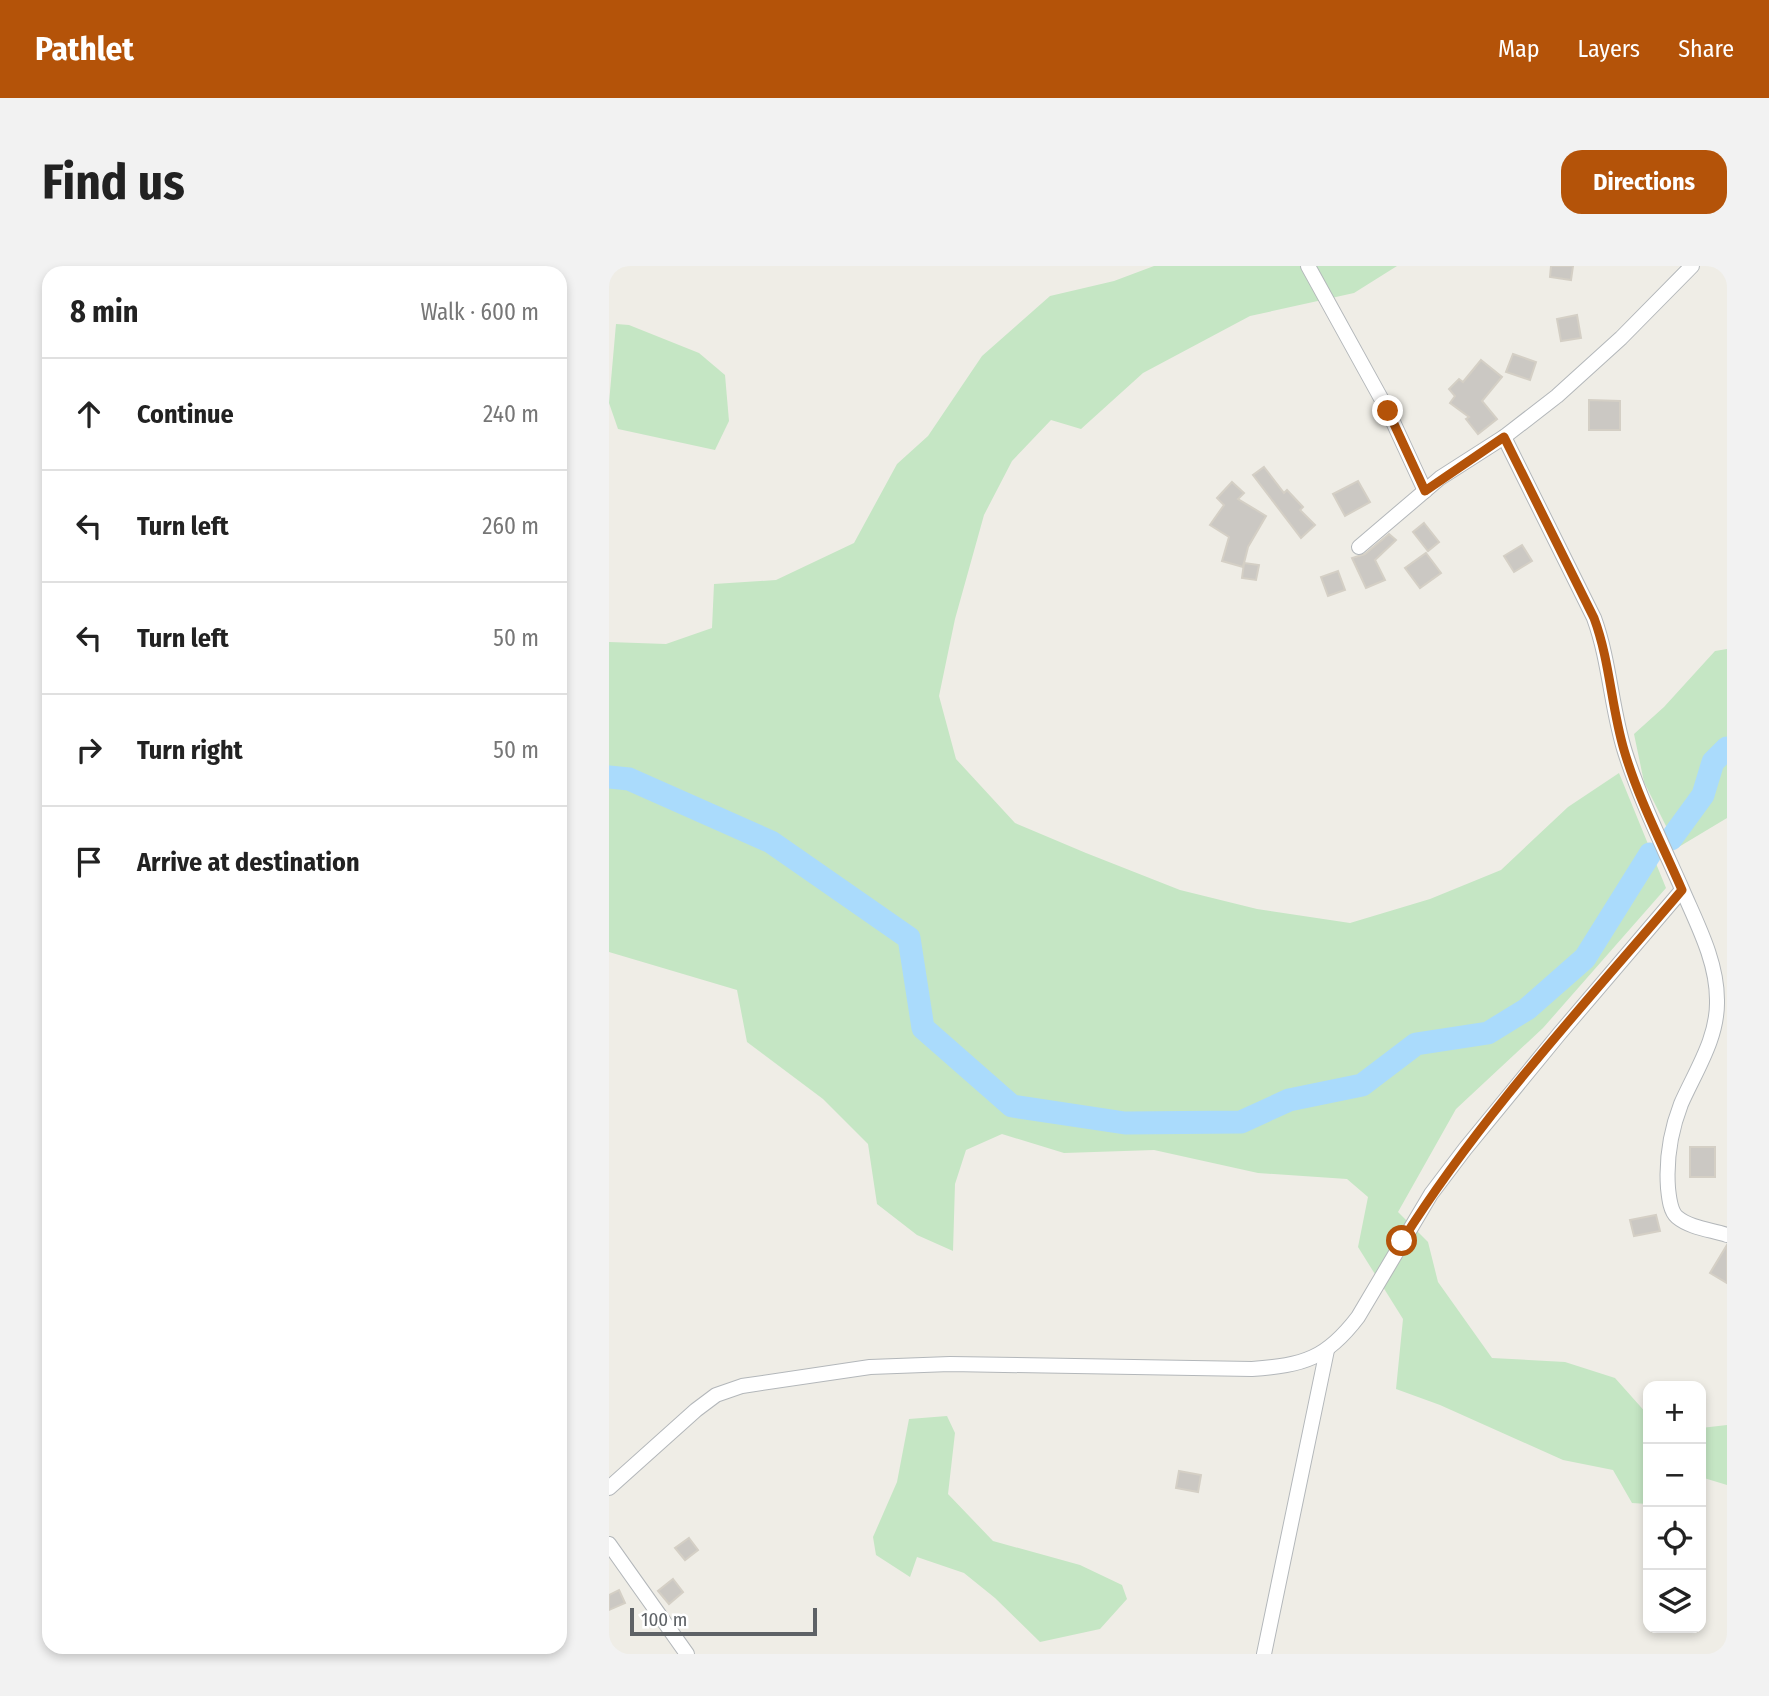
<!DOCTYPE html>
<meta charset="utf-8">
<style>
body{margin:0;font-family:"Fira Sans Condensed",sans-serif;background:#f2f2f2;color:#222}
.controls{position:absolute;right:21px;bottom:21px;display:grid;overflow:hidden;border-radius:14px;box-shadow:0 4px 10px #0003}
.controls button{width:63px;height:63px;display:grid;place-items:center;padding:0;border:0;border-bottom:2px solid #e0e0e0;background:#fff;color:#222;font:35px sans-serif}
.scale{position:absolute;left:21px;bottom:18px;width:187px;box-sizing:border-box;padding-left:7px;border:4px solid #5e6266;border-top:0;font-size:19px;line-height:24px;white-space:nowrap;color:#5e6266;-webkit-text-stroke:5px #fff;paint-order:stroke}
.stop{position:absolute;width:21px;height:21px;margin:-16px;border:5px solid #b45309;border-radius:50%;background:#fff}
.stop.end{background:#b45309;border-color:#fff;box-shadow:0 2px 7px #0008}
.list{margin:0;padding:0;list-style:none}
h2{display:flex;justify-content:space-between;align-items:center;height:91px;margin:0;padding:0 28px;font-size:30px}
h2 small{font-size:23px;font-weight:400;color:#767676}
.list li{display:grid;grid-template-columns:46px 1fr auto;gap:21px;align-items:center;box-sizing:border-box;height:112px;padding:0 28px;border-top:2px solid #e0e0e0}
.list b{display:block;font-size:26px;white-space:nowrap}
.list em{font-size:23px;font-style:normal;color:#767676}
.icon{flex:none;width:38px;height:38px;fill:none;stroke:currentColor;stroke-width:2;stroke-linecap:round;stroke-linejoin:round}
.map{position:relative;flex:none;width:1118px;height:1388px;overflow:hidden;border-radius:21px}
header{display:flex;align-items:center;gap:42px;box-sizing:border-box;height:98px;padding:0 35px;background:#b45309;color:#fff}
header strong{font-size:33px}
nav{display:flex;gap:38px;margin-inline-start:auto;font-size:24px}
.intro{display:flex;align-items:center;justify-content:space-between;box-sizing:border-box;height:168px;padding:0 42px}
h1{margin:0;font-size:49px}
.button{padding:18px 32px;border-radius:21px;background:#b45309;color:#fff;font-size:24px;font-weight:700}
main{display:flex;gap:42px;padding:0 42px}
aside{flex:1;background:#fff;border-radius:21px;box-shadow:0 4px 10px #0003}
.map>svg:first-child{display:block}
</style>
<header>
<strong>Pathlet</strong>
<nav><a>Map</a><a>Layers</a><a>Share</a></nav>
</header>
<div class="intro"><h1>Find us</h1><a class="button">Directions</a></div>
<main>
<aside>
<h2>8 min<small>Walk · 600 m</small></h2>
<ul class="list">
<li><svg class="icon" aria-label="ahead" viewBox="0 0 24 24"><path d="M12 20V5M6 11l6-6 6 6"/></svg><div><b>Continue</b></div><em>240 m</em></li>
<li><svg class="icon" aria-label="left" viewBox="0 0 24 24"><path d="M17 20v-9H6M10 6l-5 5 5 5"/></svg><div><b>Turn left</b></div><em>260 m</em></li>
<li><svg class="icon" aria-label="left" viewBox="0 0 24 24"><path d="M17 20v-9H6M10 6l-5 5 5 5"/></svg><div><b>Turn left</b></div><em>50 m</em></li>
<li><svg class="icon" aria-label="right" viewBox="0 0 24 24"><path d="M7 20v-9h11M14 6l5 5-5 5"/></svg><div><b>Turn right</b></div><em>50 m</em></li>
<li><svg class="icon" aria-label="arrive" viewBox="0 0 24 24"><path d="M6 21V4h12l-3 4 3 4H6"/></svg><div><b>Arrive at destination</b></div></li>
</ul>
</aside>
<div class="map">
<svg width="1118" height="1388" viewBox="0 0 1118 1388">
<rect width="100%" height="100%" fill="#efede6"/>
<g fill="#c5e6c4">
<polygon points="545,0 788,0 745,27 641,50 534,107 472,163 442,154 403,195 375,249 346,353 330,430 347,493 406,557 477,587 571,624 648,643 741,657 821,633 892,604 959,541 1010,507 1057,622 934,762 847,843 789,946 819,976 829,1016 883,1092 956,1096 1006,1112 1039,1149 1039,1238 1023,1237 1004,1204 954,1194 831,1139 787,1123 794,1053 749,981 759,931 738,913 649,907 545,884 455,887 393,868 357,884 346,918 344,985 308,969 268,938 259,878 214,833 138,776 128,724 0,686 0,376 57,378 103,362 105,318 167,314 245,277 288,198 319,170 373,90 441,30 505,15"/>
<polygon points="7,58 20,59 90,87 116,109 120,155 106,184 9,163 0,137"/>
<polygon points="1118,383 1118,552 1068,582 1035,516 1025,468 1055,441 1106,385"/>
<polygon points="338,1150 346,1167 339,1228 384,1275 471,1299 513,1319 518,1333 491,1363 431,1376 386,1332 355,1307 308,1291 301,1311 267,1289 264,1271 288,1216 300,1153"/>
<polygon points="1118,1159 1118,1219 1095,1212 1092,1215 1092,1162"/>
</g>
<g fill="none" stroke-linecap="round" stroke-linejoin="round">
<g stroke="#aadbfc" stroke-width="23">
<polyline points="0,511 20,513 162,576 300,672 314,762 403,840 516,857 632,856 680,834 753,819 807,778 879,767 918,743 976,692 1041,588"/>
<polyline points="1062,573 1094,529 1104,496 1118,482"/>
</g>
</g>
<g fill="#cbc8c3" stroke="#d4cfc5" stroke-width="2">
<polygon points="942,0 964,0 962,14 941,11"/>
<polygon points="968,49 972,72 952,75 948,53"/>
<polygon points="904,88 927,96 921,114 897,106"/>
<polygon points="872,94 893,111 873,135 888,153 869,168 857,153 860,151 841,137 846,130 840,123 850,113 854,116"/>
<polygon points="980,134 1011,135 1011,164 980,164"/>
<polygon points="655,201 675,227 678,224 694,241 691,244 706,259 692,272 644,209"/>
<polygon points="749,215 761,236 736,250 724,228"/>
<polygon points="623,216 635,227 629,233 657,250 639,281 634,301 613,295 620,271 601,259 615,239 608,232"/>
<polygon points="815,257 830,276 819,285 804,266"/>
<polygon points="780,268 787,274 766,294 776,314 757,322 743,292 756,288"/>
<polygon points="913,279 923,295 905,306 895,290"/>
<polygon points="817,287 832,307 811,322 796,302"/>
<polygon points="635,297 650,299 647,314 633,312"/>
<polygon points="729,305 736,324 719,330 712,311"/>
<rect x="1081" y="881" width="25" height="30"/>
<polygon points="1047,949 1051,965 1025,970 1021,954"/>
<polygon points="1118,979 1118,1017 1101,1007"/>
<polygon points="570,1205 592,1209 589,1226 567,1222"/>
<polygon points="80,1272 89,1284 76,1294 66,1282"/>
<polygon points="64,1313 74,1326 60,1338 49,1325"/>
<polygon points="10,1324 16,1337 0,1344 0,1329"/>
</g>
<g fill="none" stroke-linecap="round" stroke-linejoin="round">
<defs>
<g id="minor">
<polyline points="699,0 779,145 816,225"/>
<path d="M895 171 985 352C1001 396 1002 442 1016 486 1031 533 1053 578 1073 623 1088 658 1108 695 1108 734 1109 772 1087 804 1072 838 1062 864 1057 894 1059 922 1060 931 1061 945 1068 951 1081 962 1103 964 1118 969"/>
<polyline points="750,281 831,212 895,171 948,130 1012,72 1083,0"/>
<path d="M0 1222 87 1144 107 1129 133 1120 261 1101 341 1098 643 1103C695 1099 717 1093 749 1051L822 928 856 883 951 767 1073 624"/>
<polyline points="0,1278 78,1388"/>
<polyline points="655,1388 718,1084"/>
</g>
</defs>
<use href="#minor" stroke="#b3b7ba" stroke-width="16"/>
<use href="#minor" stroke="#fff" stroke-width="14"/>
</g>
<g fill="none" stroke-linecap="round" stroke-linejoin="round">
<path stroke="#b45309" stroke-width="9" d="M779 145 816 225 895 171 985 352C1001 395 1002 440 1015 484 1029 532 1053 578 1073 624 976 738 873 848 793 975"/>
</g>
</svg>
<div class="controls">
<button>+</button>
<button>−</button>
<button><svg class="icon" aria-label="locate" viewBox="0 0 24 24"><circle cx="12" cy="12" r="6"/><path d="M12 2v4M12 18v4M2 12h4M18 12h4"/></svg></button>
<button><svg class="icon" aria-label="layers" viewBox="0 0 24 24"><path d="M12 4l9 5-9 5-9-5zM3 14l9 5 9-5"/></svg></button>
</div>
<div class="scale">100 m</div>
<div class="stop" style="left:793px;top:975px"></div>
<div class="stop end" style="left:779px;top:145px"></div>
</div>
</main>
